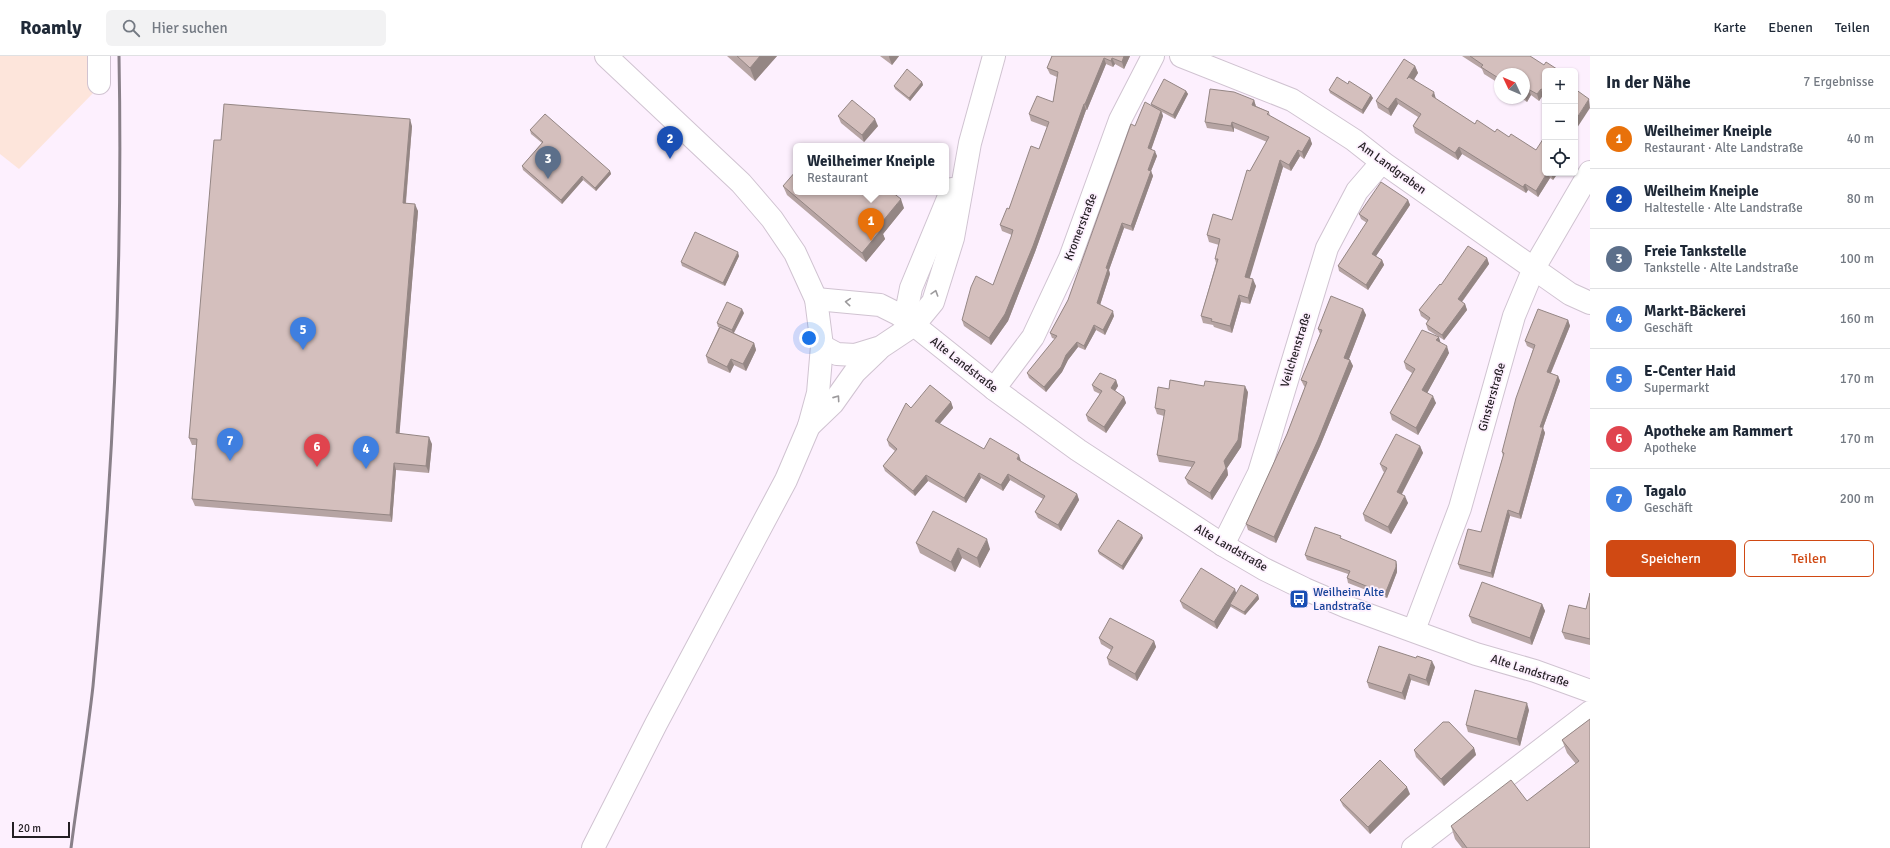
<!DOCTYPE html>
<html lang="de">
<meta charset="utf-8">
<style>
body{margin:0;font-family:Signika,sans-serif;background:#f2f2f3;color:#1f2937}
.controls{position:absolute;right:12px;top:12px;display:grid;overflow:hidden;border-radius:6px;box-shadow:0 1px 3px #0004}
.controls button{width:36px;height:36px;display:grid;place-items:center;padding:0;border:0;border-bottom:1px solid #e0e1e3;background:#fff;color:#1f2937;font:20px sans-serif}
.compass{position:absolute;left:1494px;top:12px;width:36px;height:36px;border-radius:50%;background:#fff;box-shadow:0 1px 3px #0004;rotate:314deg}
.scale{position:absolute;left:12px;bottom:10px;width:58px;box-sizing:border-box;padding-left:4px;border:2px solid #231e23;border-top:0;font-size:11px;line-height:14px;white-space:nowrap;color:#231e23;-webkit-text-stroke:3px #fdf0fe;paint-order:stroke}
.you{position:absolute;left:809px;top:282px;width:14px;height:14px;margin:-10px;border:3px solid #fff;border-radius:50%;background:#1a73e8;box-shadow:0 0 0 6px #1a73e833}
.badge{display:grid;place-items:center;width:26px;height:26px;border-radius:50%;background:#d04913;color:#fff;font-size:13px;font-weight:700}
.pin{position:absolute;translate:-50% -33px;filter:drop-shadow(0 1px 2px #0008)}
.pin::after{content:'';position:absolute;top:21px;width:14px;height:12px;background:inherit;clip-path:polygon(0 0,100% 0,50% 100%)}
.popup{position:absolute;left:793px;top:87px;width:156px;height:52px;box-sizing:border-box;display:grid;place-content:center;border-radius:6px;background:#fff;filter:drop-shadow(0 1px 3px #0005);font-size:13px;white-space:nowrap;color:#747a83}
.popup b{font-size:15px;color:#1f2937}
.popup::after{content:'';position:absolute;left:50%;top:100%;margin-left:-8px;border:8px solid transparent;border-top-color:#fff}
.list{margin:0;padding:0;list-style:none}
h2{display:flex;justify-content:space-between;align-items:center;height:52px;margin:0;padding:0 16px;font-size:17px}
h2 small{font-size:13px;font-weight:400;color:#747a83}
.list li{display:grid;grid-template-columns:26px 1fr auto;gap:12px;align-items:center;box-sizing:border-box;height:60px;padding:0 16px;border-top:1px solid #e0e1e3}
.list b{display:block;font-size:15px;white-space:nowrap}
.list p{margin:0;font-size:13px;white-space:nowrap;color:#747a83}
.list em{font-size:13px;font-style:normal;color:#747a83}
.actions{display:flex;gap:8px;padding:12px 16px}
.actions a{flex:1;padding:9px 0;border:1px solid #d04913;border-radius:6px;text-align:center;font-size:14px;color:#d04913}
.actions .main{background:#d04913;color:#fff}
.icon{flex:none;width:22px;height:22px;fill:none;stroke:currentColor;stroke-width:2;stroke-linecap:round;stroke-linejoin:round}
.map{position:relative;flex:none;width:1590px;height:792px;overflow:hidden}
header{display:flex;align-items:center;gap:24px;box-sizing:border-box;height:56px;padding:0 20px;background:#fff;border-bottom:1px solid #e0e1e3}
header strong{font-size:19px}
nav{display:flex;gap:22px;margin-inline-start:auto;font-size:14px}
.search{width:280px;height:36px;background:#f2f2f3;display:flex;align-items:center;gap:10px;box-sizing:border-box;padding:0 14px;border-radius:6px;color:#747a83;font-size:15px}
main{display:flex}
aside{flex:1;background:#fff}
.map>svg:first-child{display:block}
</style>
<header>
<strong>Roamly</strong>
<div class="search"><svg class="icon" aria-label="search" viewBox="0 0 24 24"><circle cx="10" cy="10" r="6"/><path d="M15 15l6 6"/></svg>Hier suchen</div>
<nav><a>Karte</a><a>Ebenen</a><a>Teilen</a></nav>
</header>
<main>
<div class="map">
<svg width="1590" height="792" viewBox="0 0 1590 792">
<rect width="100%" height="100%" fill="#fdf0fe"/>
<polygon fill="#fde5db" points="0,0 95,0 96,34 19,113 0,98"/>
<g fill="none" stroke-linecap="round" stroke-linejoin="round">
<defs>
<g id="minor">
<polyline points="99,0 99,27"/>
<polyline points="1181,0 1292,44 1354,84 1382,106 1570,238 1590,247"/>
<polyline points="914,269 994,333 1078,394 1223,489 1264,513 1305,533 1347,551 1476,598 1535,615 1590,635"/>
<polyline points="994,333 1033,281 1070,202 1120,64 1153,0"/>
<polyline points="1223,489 1259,417 1327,192 1357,135 1382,106"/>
<polyline points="1414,574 1460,452 1514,260 1534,212 1590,116"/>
<polyline points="1413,792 1590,656"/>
</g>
<g id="tertiary">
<polyline points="816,243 880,249 898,258 914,269"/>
<polyline points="914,269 907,252 911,232 952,133"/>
<polyline points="822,290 837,298 855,299 881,291 914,269 933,246 953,182 970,87 994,0"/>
<polyline points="809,370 833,347 855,316 878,294"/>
<polyline points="593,792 656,668 786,424 809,370 818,337 822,290 816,243 795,197 772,163 741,127 606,0"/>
</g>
</defs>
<use href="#minor" stroke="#d0c3d1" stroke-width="24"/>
<use href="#tertiary" stroke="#d0c3d1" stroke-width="24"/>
<use href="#minor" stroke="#fff" stroke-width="22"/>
<use href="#tertiary" stroke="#fff" stroke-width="22"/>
<path stroke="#898089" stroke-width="3" d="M71 792C78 738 87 684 93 630 113 421 123 210 119 0"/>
</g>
<g fill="#b6a4a3">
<polygon points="727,0 777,0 755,25"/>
<polygon points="880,0 899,0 892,9"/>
<polygon points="1052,0 1130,0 1124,13 1115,8 1113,11 1106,8 1087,54 1086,54 1035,196 1008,265 991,289 964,270 962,264 993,229 1012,179 1002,175 1000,169 1039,93 1047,71 1031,65 1029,58 1053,46 1057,21 1050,18 1047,12"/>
<polygon points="1462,0 1530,0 1545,15 1545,40 1543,39 1539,45 1531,39 1527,46 1521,42 1524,42 1524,18 1500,18 1500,28 1484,18 1482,13"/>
<polygon points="1415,10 1418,17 1414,23 1436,43 1475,68 1509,81 1536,94 1545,117 1558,117 1553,124 1550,122 1538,141 1528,134 1526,137 1462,98 1458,104 1415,77 1413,70 1418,61 1398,48 1391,60 1378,52 1376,45"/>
<polygon points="922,26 923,29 910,45 895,33 894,30"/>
<polygon points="1348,28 1373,42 1363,58 1330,37 1329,34"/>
<polygon points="1186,35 1188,38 1175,63 1162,56 1163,60 1151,93 1157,100 1151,115 1153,120 1133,175 1124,172 1109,214 1110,218 1100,249 1114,260 1105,279 1096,274 1085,294 1078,291 1068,304 1062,316 1046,336 1029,322 1027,317 1055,283 1052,282 1050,277 1068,244 1135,70 1152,50 1151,48"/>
<polygon points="1254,44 1256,50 1269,56 1270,60 1310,82 1312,88 1304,103 1300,100 1291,115 1283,111 1249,222 1256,230 1250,248 1241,246 1232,277 1214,271 1213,269 1203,267 1201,260 1216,207 1215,203 1219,189 1209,186 1207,179 1232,164 1250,115 1267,86 1234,72 1234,76 1207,72 1205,66"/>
<polygon points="838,60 878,70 864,86 841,67"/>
<polygon points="412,70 406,147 418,155 399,378 432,388 429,417 396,414 392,466 195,450 192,443 196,389 192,389 189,382 221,84"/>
<polygon points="530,74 610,115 611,118 596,135 583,124 562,148 523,114 522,110 542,87 531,78"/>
<polygon points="783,130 904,152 883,178 885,183 866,206 787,139"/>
<polygon points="1408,144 1410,149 1376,200 1382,204 1384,209 1368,234 1339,215 1338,210 1367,167 1361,163 1359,158"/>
<polygon points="739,200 725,230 682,210 681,206"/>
<polygon points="1487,202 1489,208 1462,246 1465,248 1467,254 1444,284 1428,274 1426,268 1428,265 1421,260 1419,254 1441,229"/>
<polygon points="1363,253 1366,259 1349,303 1350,304 1353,310 1320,390 1276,487 1248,474 1246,468 1287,378 1305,331 1304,330 1301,324 1320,278 1318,273"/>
<polygon points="744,257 734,277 754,287 756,294 746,315 734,309 730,317 708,307 706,300 719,271 718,271 717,267"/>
<polygon points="1568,264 1570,270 1551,317 1558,320 1560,325 1543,372 1545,377 1521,463 1510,460 1493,522 1460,513 1458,508 1481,476 1503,400 1502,396 1533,293 1527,290 1525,285"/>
<polygon points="1441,287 1449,297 1427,337 1436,347 1418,379 1392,364 1390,357 1412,317 1406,313 1404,306"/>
<polygon points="1116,324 1118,330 1115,335 1124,341 1126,347 1106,377 1088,365 1086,359 1100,338 1094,335 1092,329"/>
<polygon points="1204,330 1248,336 1241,391 1227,412 1228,419 1212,444 1188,428 1185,422 1192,411 1159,406 1157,399 1164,360 1157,358 1155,352 1169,333"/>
<polygon points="951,346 953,352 939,368 984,393 1021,405 1077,438 1079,444 1061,475 1038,462 1035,456 1043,443 1010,424 1003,435 981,422 966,447 928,425 915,440 885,415 883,410 895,395 889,390 887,384 911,352"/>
<polygon points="1420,390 1423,397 1402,438 1408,447 1391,478 1365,465 1363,458 1384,416 1383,415 1380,408"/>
<polygon points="1143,482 1123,514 1099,498 1098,495"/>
<polygon points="1342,483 1397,509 1397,516 1387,542 1348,527 1347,522 1348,518 1307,504 1305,499"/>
<polygon points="916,487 990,493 980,512 962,502 955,516 920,497"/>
<polygon points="1236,537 1258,539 1259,543 1245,559 1231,551 1231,550 1217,573 1183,552 1180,545"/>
<polygon points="1590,537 1590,589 1565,583 1562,576 1586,553"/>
<polygon points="1542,548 1545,555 1532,589 1472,567 1469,560"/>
<polygon points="1099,582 1154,585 1156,591 1137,625 1109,609 1107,602 1111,594 1101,588"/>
<polygon points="1435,611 1429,630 1411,624 1405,644 1369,632 1367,626"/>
<polygon points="1529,654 1520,690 1468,676 1466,669"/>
<polygon points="1590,663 1590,792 1462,792 1455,783 1451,770 1527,745 1576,708 1567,697 1562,684"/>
<polygon points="1474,692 1476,699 1444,730 1416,701 1414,694"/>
<polygon points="1410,738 1370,778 1343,750 1340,744"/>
</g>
<g fill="#948684">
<polygon points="760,0 777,0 755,25 750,12"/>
<polygon points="889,0 899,0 892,9 889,1"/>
<polygon points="1124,0 1130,0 1124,13 1122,6"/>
<polygon points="1104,2 1106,8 1087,54 1085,48"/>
<polygon points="1112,2 1115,8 1113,11 1111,5"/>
<polygon points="1415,10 1418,17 1410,30 1407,23"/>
<polygon points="922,26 923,29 910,45 909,42"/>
<polygon points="1528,33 1531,39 1527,46 1524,39"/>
<polygon points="1541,33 1543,39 1539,45 1537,38"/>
<polygon points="1186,35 1188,38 1175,63 1173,59"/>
<polygon points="1434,36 1436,43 1432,40"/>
<polygon points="1371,39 1373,42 1363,58 1362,54"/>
<polygon points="1396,42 1398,48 1391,60 1388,53"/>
<polygon points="1589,43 1590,52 1575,75 1575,65"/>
<polygon points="1254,44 1256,51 1252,49"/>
<polygon points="1084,48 1086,54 1035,196 1008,265 991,289 989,282"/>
<polygon points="1161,55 1163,60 1150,97 1148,92"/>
<polygon points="410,63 412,70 405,154 403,147"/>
<polygon points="875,63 878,70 864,86 862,79"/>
<polygon points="1232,66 1234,72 1234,76 1231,70"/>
<polygon points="1310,82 1312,88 1304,103 1302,96"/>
<polygon points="1459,91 1462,98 1458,104 1455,97"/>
<polygon points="1298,94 1300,100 1291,115 1289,109"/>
<polygon points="1155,95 1157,100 1151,115 1153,120 1133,175 1131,170 1148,114"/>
<polygon points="1280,104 1283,111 1248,228 1245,221"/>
<polygon points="610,115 611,118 596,135 595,132"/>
<polygon points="1547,117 1548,117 1550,122 1538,141 1536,135"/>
<polygon points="1551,117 1558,117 1553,124"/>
<polygon points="582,120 583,124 562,148 561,144"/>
<polygon points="1525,128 1528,134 1526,137 1523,131"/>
<polygon points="901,143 904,152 883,178 885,183 866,206 862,197 878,171"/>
<polygon points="1408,144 1410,149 1374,203 1372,198"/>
<polygon points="415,148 418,155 399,384 396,377"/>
<polygon points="1122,167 1124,172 1109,214 1110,218 1099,252 1097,247 1106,212"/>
<polygon points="738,196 739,200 725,230 723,227"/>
<polygon points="1487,202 1489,208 1460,248 1458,243"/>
<polygon points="1382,204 1384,209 1368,234 1366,229"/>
<polygon points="1253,223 1256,230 1250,248 1248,242"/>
<polygon points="1239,239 1241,246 1232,277 1230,270"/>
<polygon points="1465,248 1467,254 1444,284 1442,279"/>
<polygon points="742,253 744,257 733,278 732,274"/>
<polygon points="1363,253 1366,259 1347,308 1344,302"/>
<polygon points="1113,255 1114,260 1105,279 1103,274"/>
<polygon points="1568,264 1570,270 1549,321 1547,316"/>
<polygon points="1094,269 1096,274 1085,294 1084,290"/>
<polygon points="1439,281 1441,288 1436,284"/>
<polygon points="1077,286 1078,291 1068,304 1062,316 1046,336 1044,331 1066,299"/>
<polygon points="754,287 756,294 746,315 743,308"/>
<polygon points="1447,290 1449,297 1425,341 1422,334"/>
<polygon points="731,303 734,309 730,317 727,311"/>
<polygon points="1350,304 1353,310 1320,390 1276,487 1274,481"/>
<polygon points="1558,320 1560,325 1543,372 1545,377 1521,463 1519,458 1540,371"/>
<polygon points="1116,324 1118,330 1113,338 1111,332"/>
<polygon points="1245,330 1248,336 1241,391 1227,412 1228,419 1212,444 1210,437 1224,405"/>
<polygon points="1433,340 1436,347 1418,379 1416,372"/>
<polygon points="1124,341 1126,347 1106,377 1104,371"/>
<polygon points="951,346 953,352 937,371 935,365"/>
<polygon points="429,381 432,388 429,417 426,410"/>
<polygon points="1420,390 1423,397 1399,443 1397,436"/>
<polygon points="1019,399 1021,405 1019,408 1017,403"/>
<polygon points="394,407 396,414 392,466 390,459"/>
<polygon points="979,417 981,422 966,447 964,442"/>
<polygon points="1008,418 1010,424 1003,435 1001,429"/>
<polygon points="926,419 928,425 915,440 913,435"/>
<polygon points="1077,438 1079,444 1061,475 1058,469"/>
<polygon points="1405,440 1408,447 1391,478 1388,471"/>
<polygon points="1508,454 1510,460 1493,522 1491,517"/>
<polygon points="1142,479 1143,482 1123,514 1122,510"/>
<polygon points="987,483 990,493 980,512 977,502"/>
<polygon points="958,492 962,502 955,516 951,506"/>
<polygon points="1396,505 1397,509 1397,516 1387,542 1385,538"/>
<polygon points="1235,533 1237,540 1230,548 1231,550 1217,573 1214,566"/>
<polygon points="1258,539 1259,543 1245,559 1244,556"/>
<polygon points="1542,548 1545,555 1532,589 1530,582"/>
<polygon points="1154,585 1156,591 1137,625 1135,618"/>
<polygon points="1432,605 1435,611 1429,630 1426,624"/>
<polygon points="1409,618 1411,624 1405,644 1402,637"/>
<polygon points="1527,647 1529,654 1520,690 1517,683"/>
<polygon points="1474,692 1476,699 1444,730 1441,723"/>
<polygon points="1407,731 1410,738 1370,778 1368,771"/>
</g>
<g fill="#d4bfbd" stroke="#948684">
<polygon points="737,0 760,0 750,12"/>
<polygon points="1052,0 1124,0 1122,6 1112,2 1111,5 1104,2 1085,48 1084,48 1033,190 1005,258 989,282 962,264 971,231 976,220 993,229 1011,181 1013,174 1000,169 1007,152 1009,153 1031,90 1039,93 1049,66 1029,58 1037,40 1053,46 1058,16 1047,12"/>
<polygon points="1470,0 1530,0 1544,9 1546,6 1560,15 1545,15 1545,35 1541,33 1537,38 1528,33 1524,39 1524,18 1500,18 1500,23 1481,11 1483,9"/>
<polygon points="1404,3 1415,10 1407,23 1409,21 1434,36 1432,40 1475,68 1477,64 1495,76 1497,73 1509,81 1511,78 1536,94 1545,80 1545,117 1547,117 1536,135 1525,128 1523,131 1459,91 1455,97 1413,70 1421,58 1396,42 1388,53 1376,45"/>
<polygon points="907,13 922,26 909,42 894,30"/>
<polygon points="1337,21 1348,28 1349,25 1371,39 1362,54 1329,34"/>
<polygon points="1164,23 1186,35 1173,59 1151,48"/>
<polygon points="1210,33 1234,36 1254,44 1252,49 1269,56 1267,58 1310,82 1302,96 1298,94 1289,109 1280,104 1245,221 1253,223 1248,242 1239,239 1230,270 1211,265 1212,263 1201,260 1218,203 1215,203 1220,183 1207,179 1213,158 1232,164 1247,114 1250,115 1269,81 1232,66 1231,70 1205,66"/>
<polygon points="1575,33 1589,43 1575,65"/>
<polygon points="852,44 875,63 862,79 838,60"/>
<polygon points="1145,46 1161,55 1148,92 1155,95 1148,114 1151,115 1131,170 1122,167 1106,212 1108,213 1097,247 1113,255 1103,274 1094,269 1084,290 1077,286 1066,299 1061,311 1044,331 1027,317 1057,280 1050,277 1068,244 1131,68 1135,70"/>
<polygon points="224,48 410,63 403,147 415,148 396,377 429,381 426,410 394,407 390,459 192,443 197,383 189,382 214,84 221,84"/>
<polygon points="545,58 610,115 595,132 582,120 561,144 522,110 543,86 530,74"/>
<polygon points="796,115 796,136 892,136 901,143 878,171 881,174 862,197 783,130"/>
<polygon points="1381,126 1408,144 1372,198 1382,204 1366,229 1338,210 1368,164 1359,158"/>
<polygon points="695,176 738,196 723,227 681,206"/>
<polygon points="1468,190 1487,202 1458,243 1465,248 1442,279 1426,268 1430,262 1419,254 1440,228 1441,229"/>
<polygon points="1331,240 1363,253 1344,302 1350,304 1318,384 1274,481 1246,468 1287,378 1307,326 1301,324 1322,274 1318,273"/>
<polygon points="727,246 742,253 732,274 717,267"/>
<polygon points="1538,253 1568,264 1547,316 1558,320 1540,371 1543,371 1519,458 1508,454 1491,517 1458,508 1468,473 1481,476 1504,397 1502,396 1516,342 1535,289 1525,285"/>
<polygon points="720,271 754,287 743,308 731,303 727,311 706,300"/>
<polygon points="1422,274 1439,281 1436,284 1447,290 1422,334 1433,340 1416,372 1390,357 1415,313 1404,306"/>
<polygon points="1100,317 1116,324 1111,332 1124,341 1104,371 1086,359 1102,335 1092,329"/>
<polygon points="1170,324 1204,330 1205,325 1245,330 1238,384 1224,405 1226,412 1210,437 1185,422 1195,406 1157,399 1165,354 1155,352 1158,331 1169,333"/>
<polygon points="930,329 951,346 935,365 984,393 990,382 1019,399 1017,403 1077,438 1058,469 1035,456 1045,440 1008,418 1001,429 979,417 964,442 926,419 913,435 883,410 897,393 887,384 906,347 911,352"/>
<polygon points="1396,378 1420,390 1397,436 1405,440 1388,471 1363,458 1387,412 1380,408"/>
<polygon points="933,455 987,483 977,502 958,492 951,506 916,487"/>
<polygon points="1118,464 1142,479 1122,510 1098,495"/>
<polygon points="1315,471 1341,480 1340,482 1396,505 1396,511 1385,538 1347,522 1350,515 1305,499"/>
<polygon points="1201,512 1235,533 1214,566 1180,545"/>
<polygon points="1482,526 1542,548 1530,582 1469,560"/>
<polygon points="1241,529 1258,539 1244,556 1230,548"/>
<polygon points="1590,537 1590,583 1562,576 1569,549 1586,553"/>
<polygon points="1110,562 1154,585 1135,618 1107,602 1113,591 1099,582"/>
<polygon points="1379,590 1416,602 1417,600 1432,605 1426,624 1409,618 1402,637 1367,626"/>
<polygon points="1475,634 1527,647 1517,683 1466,669"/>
<polygon points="1590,663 1590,792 1467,792 1451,770 1511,724 1527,745 1579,705 1562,684"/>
<polygon points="1443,666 1449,666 1474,692 1441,723 1414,694"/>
<polygon points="1380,704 1407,731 1368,771 1340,744"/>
</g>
<defs><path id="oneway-chevron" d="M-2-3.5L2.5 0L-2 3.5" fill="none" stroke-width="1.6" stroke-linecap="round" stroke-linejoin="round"/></defs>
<g stroke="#9c9a9c">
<use href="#oneway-chevron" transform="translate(935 237) rotate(-72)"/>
<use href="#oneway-chevron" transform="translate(848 246) rotate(-175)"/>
<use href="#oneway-chevron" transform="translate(837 342) rotate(-55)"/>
</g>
<defs>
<symbol id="bus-square" viewBox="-11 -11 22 22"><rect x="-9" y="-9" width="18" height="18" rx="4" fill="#1a4fb4" stroke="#fdf0fe"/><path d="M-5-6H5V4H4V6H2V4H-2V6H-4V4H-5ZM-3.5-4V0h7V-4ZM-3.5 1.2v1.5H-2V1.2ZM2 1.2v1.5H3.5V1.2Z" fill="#fff"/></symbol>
</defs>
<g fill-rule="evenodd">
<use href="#bus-square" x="1288" y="532" width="22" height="22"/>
</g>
<g text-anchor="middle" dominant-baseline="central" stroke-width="3.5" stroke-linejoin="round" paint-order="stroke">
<g font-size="12" fill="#231e23" stroke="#fdf0fe">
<text transform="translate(1392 112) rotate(36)">Am Landgraben</text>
<text transform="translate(1081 171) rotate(-69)">Kromerstraße</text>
<text transform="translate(1296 294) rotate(-73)">Veilchenstraße</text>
<text transform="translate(964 309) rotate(38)">Alte Landstraße</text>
<text transform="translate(1492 341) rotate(-74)">Ginsterstraße</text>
<text transform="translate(1231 492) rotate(30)">Alte Landstraße</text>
<text transform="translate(1530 615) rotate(18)">Alte Landstraße</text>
</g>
<g font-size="12" fill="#164399" stroke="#fdf0fe" text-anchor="start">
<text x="1313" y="536">Weilheim Alte<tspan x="1313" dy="14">Landstraße</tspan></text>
</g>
</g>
</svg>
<div class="controls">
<button>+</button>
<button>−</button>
<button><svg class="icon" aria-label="locate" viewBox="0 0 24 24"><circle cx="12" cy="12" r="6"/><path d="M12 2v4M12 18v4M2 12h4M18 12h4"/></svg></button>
</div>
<svg class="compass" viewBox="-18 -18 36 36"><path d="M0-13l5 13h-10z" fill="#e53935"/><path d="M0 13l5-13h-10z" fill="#747a83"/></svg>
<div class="scale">20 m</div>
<div class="you"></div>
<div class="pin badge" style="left:871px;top:185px;background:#e8710a">1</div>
<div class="popup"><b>Weilheimer Kneiple</b>Restaurant</div>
<div class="pin badge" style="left:670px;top:103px;background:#1a4fb4">2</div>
<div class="pin badge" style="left:548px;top:123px;background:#5c6f8a">3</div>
<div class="pin badge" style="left:366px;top:413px;background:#3f7fe0">4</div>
<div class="pin badge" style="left:303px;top:294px;background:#3f7fe0">5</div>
<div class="pin badge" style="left:317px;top:411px;background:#e0444e">6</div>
<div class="pin badge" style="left:230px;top:405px;background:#3f7fe0">7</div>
</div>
<aside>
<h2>In der Nähe<small>7 Ergebnisse</small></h2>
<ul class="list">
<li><span class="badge" style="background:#e8710a">1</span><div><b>Weilheimer Kneiple</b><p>Restaurant · Alte Landstraße</p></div><em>40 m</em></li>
<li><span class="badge" style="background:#1a4fb4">2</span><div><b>Weilheim Kneiple</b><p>Haltestelle · Alte Landstraße</p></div><em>80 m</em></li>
<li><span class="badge" style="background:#5c6f8a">3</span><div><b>Freie Tankstelle</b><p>Tankstelle · Alte Landstraße</p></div><em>100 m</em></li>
<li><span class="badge" style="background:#3f7fe0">4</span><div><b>Markt-Bäckerei</b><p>Geschäft</p></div><em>160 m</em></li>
<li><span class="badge" style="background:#3f7fe0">5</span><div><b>E-Center Haid</b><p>Supermarkt</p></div><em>170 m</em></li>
<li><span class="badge" style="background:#e0444e">6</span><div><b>Apotheke am Rammert</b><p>Apotheke</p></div><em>170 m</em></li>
<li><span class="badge" style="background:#3f7fe0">7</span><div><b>Tagalo</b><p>Geschäft</p></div><em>200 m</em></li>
</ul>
<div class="actions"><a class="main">Speichern</a><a>Teilen</a></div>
</aside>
</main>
